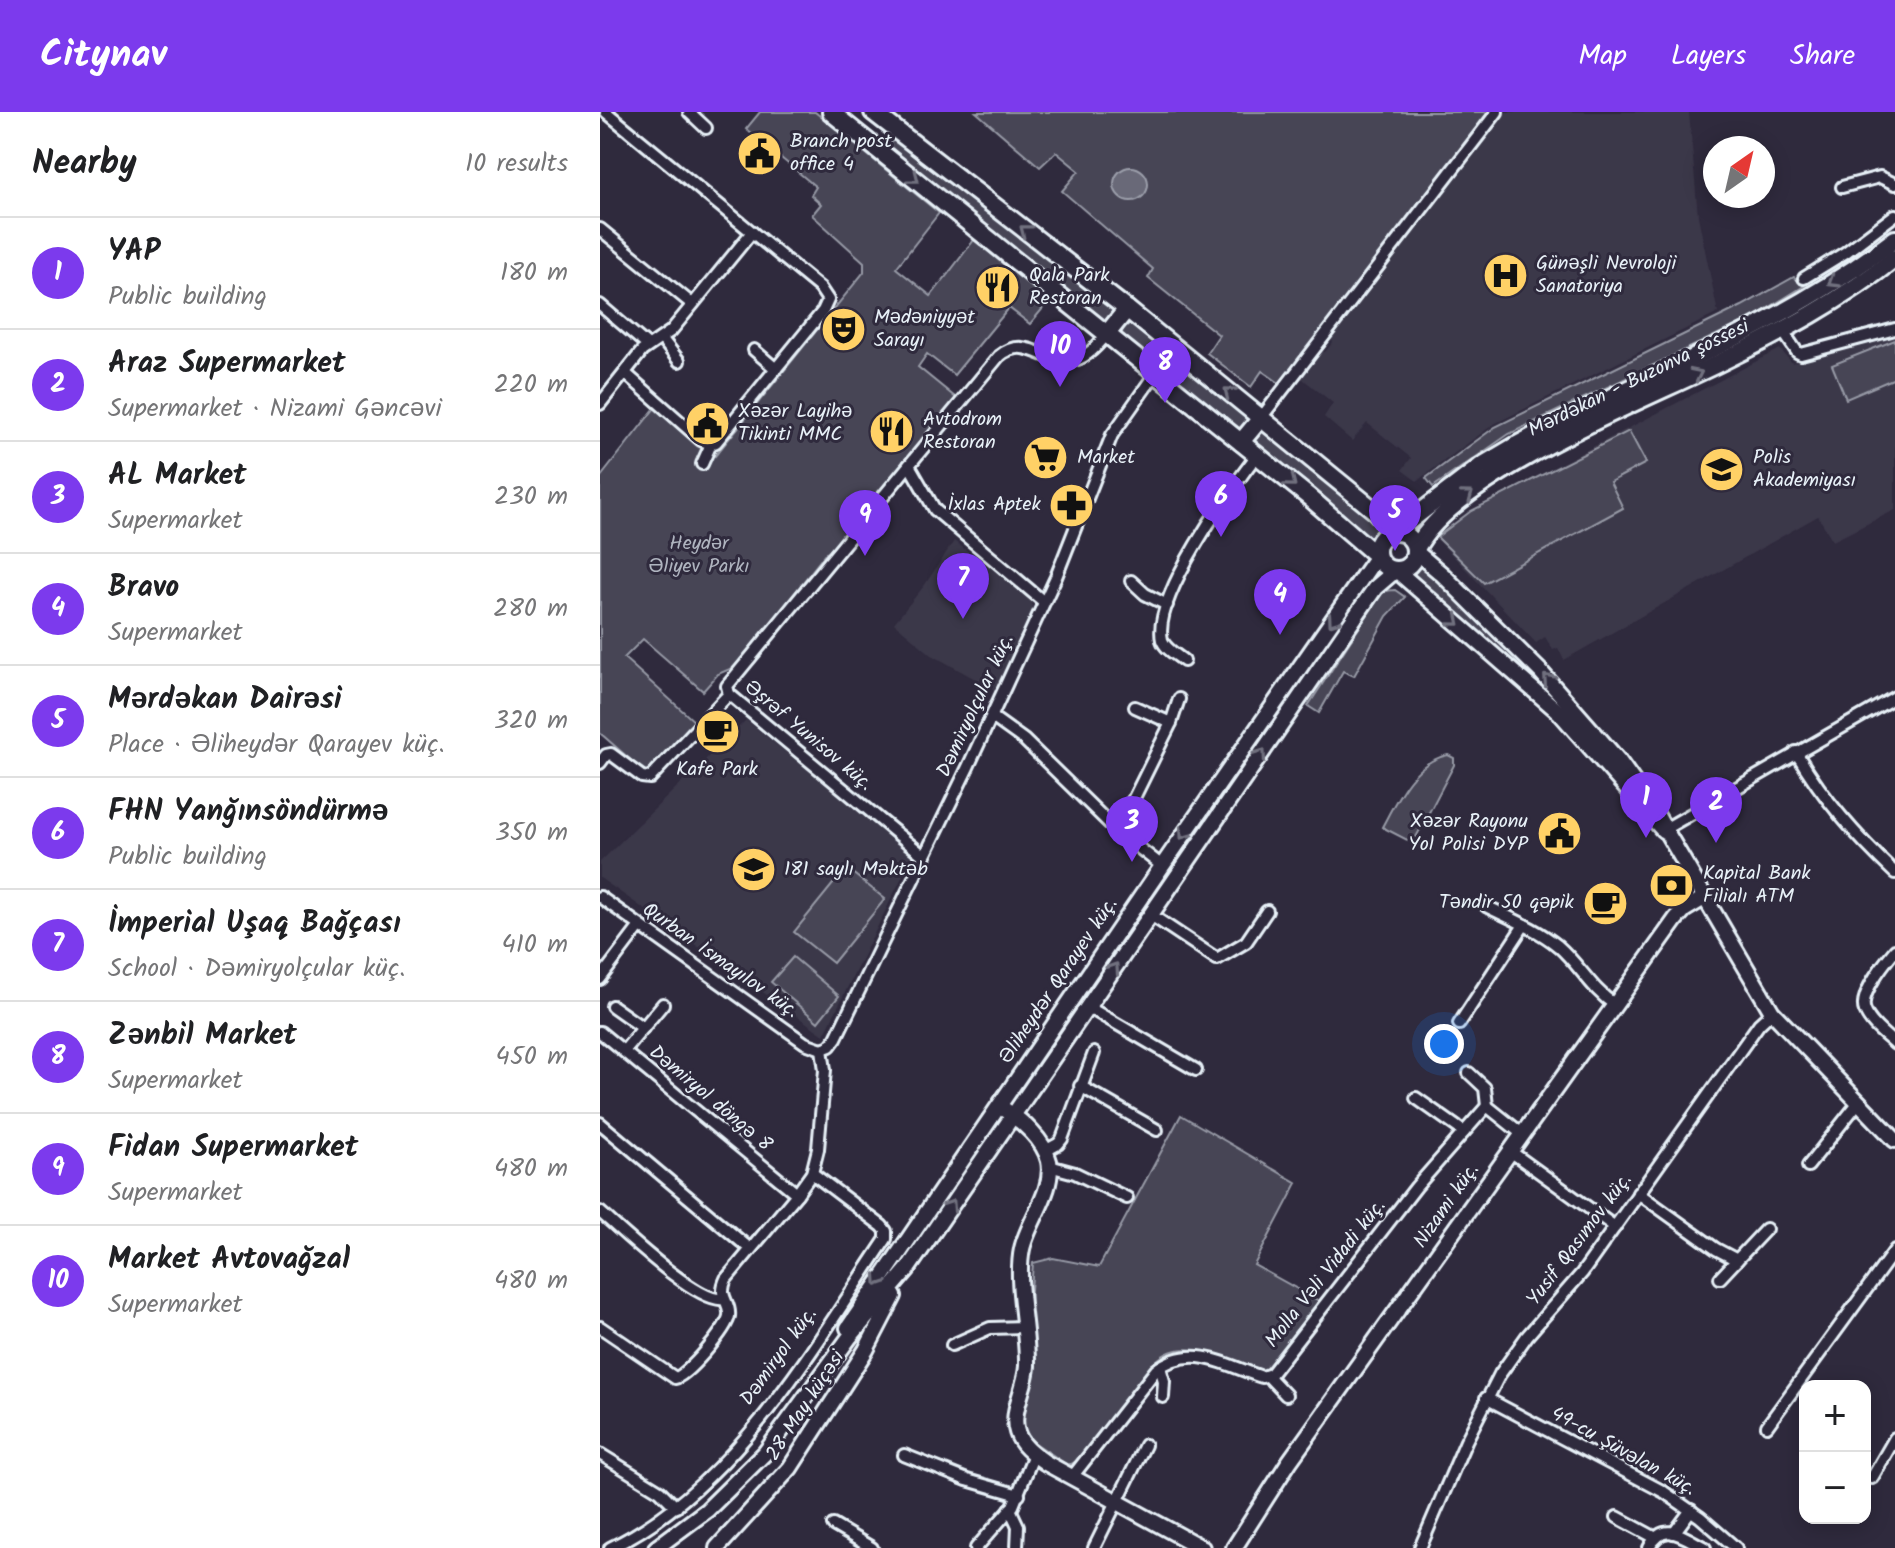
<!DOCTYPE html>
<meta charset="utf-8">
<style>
body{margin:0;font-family:Kalam,sans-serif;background:#f2f2f2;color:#202124}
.controls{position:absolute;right:24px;bottom:24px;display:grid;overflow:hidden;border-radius:16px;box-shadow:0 4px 20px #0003}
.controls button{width:72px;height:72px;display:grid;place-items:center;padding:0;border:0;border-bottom:2px solid #e0e0e0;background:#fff;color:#202124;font:40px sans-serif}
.compass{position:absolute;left:1103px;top:24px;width:72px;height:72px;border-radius:50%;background:#fff;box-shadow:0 4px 20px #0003;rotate:34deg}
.you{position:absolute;left:844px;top:932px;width:28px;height:28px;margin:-20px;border:6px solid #fff;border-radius:50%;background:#1a73e8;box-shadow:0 0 0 12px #1a73e833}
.badge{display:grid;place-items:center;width:52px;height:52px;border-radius:50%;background:#7c3aed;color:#fff;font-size:26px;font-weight:700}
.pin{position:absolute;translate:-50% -66px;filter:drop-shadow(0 2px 4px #0008)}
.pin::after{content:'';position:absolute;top:42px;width:28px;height:24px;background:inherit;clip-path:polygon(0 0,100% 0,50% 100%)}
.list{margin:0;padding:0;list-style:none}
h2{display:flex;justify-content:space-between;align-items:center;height:104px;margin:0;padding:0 32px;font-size:34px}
h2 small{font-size:26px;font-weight:400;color:#757577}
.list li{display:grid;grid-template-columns:52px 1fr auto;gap:24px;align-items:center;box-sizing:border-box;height:112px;padding:0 32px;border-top:2px solid #e0e0e0}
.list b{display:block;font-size:30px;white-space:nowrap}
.list p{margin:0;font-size:26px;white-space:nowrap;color:#757577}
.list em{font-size:26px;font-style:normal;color:#757577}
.map{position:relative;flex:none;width:1295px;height:1436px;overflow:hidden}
header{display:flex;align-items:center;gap:48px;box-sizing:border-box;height:112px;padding:0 40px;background:#7c3aed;color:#fff}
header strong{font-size:38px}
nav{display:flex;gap:44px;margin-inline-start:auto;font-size:28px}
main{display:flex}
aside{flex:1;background:#fff}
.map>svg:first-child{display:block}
</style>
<header>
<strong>Citynav</strong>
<nav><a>Map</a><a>Layers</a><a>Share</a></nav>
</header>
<main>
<aside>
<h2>Nearby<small>10 results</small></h2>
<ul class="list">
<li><span class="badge">1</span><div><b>YAP</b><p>Public building</p></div><em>180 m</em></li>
<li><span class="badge">2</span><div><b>Araz Supermarket</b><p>Supermarket · Nizami Gəncəvi</p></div><em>220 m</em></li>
<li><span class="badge">3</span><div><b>AL Market</b><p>Supermarket</p></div><em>230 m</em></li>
<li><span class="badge">4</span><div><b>Bravo</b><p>Supermarket</p></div><em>280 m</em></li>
<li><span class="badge">5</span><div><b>Mərdəkan Dairəsi</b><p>Place · Əliheydər Qarayev küç.</p></div><em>320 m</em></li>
<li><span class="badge">6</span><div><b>FHN Yanğınsöndürmə</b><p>Public building</p></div><em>350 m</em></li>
<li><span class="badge">7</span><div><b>İmperial Uşaq Bağçası</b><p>School · Dəmiryolçular küç.</p></div><em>410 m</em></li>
<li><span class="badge">8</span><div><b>Zənbil Market</b><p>Supermarket</p></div><em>450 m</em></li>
<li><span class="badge">9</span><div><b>Fidan Supermarket</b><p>Supermarket</p></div><em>480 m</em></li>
<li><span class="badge">10</span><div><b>Market Avtovağzal</b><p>Supermarket</p></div><em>480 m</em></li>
</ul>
</aside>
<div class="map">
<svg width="1295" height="1436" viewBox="0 0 1295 1436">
<rect width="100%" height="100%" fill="#2f2a3d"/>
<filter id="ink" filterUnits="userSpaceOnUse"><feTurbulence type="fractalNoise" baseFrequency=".0125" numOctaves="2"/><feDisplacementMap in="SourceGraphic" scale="16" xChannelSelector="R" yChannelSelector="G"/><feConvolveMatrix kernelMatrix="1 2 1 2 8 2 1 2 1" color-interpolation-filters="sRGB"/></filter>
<g filter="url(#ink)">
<g fill="#3b3749">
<polygon points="903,0 1089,0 1098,104 1118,201 894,312 817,369 802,358 811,346 767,311 752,329 724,305 733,291 699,264 719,239 725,240 733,230 729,225"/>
<polygon points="1295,222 1295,398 1233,429 1218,404 964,548 958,536 953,538 945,525 936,531 834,424 870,399 1180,237 1192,251"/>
<polygon points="354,429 432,487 432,502 395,578 332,543 294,511 324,474"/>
<polygon points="146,608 313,743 224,923 0,766 0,750"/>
</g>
<g fill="#464455" stroke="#979aa6" stroke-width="2">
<polygon points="160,0 215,0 339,101 296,156 331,184 374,128 449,189 430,212 409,196 354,263 327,242 318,255 356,286 231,440 226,441 137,554 118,562 103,579 43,527 24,546 95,610 48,663 0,621 0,366 55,296 115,344 264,160 264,150 212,103 221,92 211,83 216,75 146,17"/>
<polygon points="376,0 888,0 681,272 662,259 651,275 607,241 619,223 548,166 553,157 462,79 479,59 456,40 440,55"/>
<polygon points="298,27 513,198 511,207 502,210 288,39 291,30"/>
<polygon points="1194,165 1204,174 1154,205 909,322 833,375 826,366 895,315 1142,194"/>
<polygon points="530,212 651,306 639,320 521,225 523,216"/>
<polygon points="1295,228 1295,266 1246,287 1232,253"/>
<polygon points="664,316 782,414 771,427 652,331"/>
<polygon points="1029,319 1046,351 1010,370 1023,396 884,471 837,425 871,399"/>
<polygon points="823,454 955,579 952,584 814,464 817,456"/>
<polygon points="795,478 805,485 787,504 754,564 743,559 719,601 708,594 783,479"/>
<path d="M848 643 854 646V653L813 731 782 715C797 687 814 649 848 643Z"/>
<polygon points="246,756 285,787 233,851 194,820"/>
<polygon points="193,845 239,884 218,910 171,870"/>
<path d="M581 1003 697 1071 654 1153 719 1189 663 1260C625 1259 587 1214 552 1253L478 1348 471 1352H466L425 1324 420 1309 432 1260 430 1191 433 1151 453 1146 499 1155Z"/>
</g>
<circle fill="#696978" stroke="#9c9fab" stroke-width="2" cx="531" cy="72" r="17"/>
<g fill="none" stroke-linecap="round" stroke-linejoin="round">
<defs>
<g id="street">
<polyline points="6,0 220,176 228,188 223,199 116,330 111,332 101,328 25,261"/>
<polyline points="89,0 106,16"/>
<polyline points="1242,75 1280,65 1295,72"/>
<polyline points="0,117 92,192"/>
<polyline points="1204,166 1246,140 1295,103"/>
<polyline points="0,193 48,234"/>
<polyline points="1182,218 1197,240 1201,242 1295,217"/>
<polyline points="62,227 79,249"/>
<polyline points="154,238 176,257"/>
<polyline points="0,292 42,239 71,219 152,120"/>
<polyline points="661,306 897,0"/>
<polyline points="102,352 111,332"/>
<polyline points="309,353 335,398 444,490"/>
<polyline points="531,469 545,482 567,493"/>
<path d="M584 549C577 543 565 537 562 528 552 485 631 377 657 343"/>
<polyline points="535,595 571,611"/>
<polyline points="392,605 424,628 515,717 562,754"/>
<path d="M1196 640C1223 687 1256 724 1295 761"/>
<polyline points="0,651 6,643 11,642 42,665 50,666 129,582"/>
<polyline points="515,717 525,704 571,611 579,587"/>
<polyline points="1063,718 1295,585"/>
<path d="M324 744 129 582 127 574 399 244C437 213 459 285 506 223"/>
<polyline points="0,785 205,931 222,937"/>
<path d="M886 794C910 806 937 817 958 834 979 852 991 877 1015 893"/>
<polyline points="551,803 617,847 646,830 667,799"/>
<path d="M1295 838C1285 850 1258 883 1265 899 1270 912 1285 923 1295 932"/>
<polyline points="0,867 40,814"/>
<polyline points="12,894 43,916"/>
<polyline points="488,895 596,958"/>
<polyline points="859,912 924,813"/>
<polyline points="0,920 197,1082"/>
<polyline points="222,937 230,934 236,926 368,655 456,465 512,323 555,262"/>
<polyline points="24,939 63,892"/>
<polyline points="869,961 885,976 887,994"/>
<polyline points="480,974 557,1018"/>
<polyline points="816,986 864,1020"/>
<polyline points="0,1011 150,1137"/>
<polyline points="445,1039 458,1032 462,1027 494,941"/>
<polyline points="910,1039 1015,1115"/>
<polyline points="449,1054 475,1061 527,1086"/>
<polyline points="1208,1054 1258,991"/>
<polyline points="1038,1081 1116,1137 1137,1148"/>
<path d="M0 1100C23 1120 97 1191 123 1187"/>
<polyline points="1120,1166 1166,1117"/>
<path d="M0 1215 75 1266C86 1265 127 1217 129 1204 131 1189 117 1186 126 1167L197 1082 212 1061 218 1037 225 958 222 937"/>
<polyline points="352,1233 390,1216 425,1215"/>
<polyline points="560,1255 564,1269 563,1285"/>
<polyline points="668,1264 686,1283"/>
<polyline points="886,1286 1064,1380 1100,1405 1136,1436"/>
<polyline points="1167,1314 1295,1138"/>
<polyline points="0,1342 60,1379 76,1395"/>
<polyline points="304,1343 367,1368 419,1383"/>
<path d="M472 1365 556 1258C592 1230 625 1253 662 1265L671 1262 816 1075 887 994 922 1022"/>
<polyline points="1272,1366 1295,1326"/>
<polyline points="410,1397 418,1414 417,1436"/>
<polyline points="1017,1405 1054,1425"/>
<polyline points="233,1413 272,1436"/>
<polyline points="1074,1421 1091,1398"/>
<path d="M10 1436C133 1377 212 1237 286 1127V1119L282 1114 212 1061"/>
<polyline points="376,1436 413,1394 434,1342"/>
<polyline points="494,1436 545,1333"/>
<polyline points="820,1436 866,1329 900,1262 927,1224 982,1161 1159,912 1172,900"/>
<path d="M1049 1436C1064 1407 1083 1425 1105 1436"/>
</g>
<g id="secondary">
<polyline points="815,439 843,463 940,559 1018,648 1053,697 1172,900 1295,1028"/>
<path d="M405 998C422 1009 444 1028 449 1049 455 1078 428 1109 422 1137 415 1171 428 1218 427 1254 426 1275 410 1300 417 1320 421 1334 435 1343 446 1351L602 1436"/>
<polyline points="248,1216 558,760 777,444"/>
<polyline points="56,1436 107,1398 165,1341 249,1226 307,1158 775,476 796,458 960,601 1063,718"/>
<polyline points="117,1436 190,1356 266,1238 294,1184"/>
<polyline points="634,1436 689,1350 1076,807 1084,798 1104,786"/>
</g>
<g id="primary">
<polyline points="231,0 709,385 777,444"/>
<path d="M273 0 527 197 775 399 795 420 880 355 917 333C1043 265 1181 216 1295 127"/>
<polyline points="506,223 527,197"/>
<polyline points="641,330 661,306"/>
<circle cx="796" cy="439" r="19"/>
<path d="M815 439C851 363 1045 288 1123 249 1182 220 1243 188 1295 146"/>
</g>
</defs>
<use href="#street" stroke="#e8f1f8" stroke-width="16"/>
<use href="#secondary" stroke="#e8f1f8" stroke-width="20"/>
<use href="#primary" stroke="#e8f1f8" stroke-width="22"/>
<use href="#street" stroke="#2f2a3d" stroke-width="10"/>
<use href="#secondary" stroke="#2f2a3d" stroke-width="14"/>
<use href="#primary" stroke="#2f2a3d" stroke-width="16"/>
</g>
<defs><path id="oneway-chevron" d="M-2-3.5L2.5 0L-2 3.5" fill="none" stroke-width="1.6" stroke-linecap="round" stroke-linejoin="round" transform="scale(2)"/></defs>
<g stroke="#70707e">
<use href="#oneway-chevron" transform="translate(314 66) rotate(38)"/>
<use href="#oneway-chevron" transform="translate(425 118) rotate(-142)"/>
<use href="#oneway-chevron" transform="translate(1233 170) rotate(148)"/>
<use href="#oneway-chevron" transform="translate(1097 262) rotate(-26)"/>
<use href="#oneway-chevron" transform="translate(629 280) rotate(-141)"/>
<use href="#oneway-chevron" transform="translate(691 370) rotate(39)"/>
<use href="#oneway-chevron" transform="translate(868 383) rotate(-37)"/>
<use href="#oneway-chevron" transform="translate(733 509) rotate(125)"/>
<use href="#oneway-chevron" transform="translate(855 509) rotate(40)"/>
<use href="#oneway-chevron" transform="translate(948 567) rotate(-132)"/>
<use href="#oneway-chevron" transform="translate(661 642) rotate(-55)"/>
<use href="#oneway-chevron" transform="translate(584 722) rotate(125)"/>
<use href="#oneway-chevron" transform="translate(514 856) rotate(-56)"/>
<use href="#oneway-chevron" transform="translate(351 1093) rotate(-56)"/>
<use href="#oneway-chevron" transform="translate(279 1169) rotate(124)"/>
</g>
</g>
<defs>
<symbol id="civic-disc" viewBox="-11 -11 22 22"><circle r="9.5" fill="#ffd166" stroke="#2f2a3d"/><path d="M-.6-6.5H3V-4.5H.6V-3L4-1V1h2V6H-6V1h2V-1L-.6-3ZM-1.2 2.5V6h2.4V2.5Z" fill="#111"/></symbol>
<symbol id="hospital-disc" viewBox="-11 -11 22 22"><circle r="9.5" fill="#ffd166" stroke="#2f2a3d"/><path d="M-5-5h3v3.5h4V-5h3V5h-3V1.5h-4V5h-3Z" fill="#111"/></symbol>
<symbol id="restaurant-disc" viewBox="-11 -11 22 22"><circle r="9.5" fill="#ffd166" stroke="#2f2a3d"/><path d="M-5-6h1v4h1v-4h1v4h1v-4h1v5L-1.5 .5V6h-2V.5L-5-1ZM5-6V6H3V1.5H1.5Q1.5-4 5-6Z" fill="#111"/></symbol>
<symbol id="theatre-disc" viewBox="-11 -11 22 22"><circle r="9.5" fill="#ffd166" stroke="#2f2a3d"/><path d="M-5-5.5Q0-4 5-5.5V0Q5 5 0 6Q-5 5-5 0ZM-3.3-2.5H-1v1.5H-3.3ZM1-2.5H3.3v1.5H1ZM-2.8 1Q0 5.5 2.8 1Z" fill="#111"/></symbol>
<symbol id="supermarket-disc" viewBox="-11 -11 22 22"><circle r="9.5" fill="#ffd166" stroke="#2f2a3d"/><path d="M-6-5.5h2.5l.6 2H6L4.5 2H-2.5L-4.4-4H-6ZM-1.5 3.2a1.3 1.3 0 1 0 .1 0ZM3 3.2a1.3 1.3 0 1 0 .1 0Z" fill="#111"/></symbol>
<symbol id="university-disc" viewBox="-11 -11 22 22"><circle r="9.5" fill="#ffd166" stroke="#2f2a3d"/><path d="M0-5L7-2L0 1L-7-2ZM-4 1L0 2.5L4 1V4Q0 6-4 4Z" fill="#111"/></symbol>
<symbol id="pharmacy-disc" viewBox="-11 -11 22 22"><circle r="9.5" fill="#ffd166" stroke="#2f2a3d"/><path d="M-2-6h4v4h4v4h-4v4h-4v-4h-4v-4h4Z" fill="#111"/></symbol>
<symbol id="cafe-disc" viewBox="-11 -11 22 22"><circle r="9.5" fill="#ffd166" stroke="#2f2a3d"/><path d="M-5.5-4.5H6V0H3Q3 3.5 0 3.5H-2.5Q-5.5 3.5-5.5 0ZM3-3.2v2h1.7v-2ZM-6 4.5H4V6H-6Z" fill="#111"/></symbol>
<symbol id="school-disc" viewBox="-11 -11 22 22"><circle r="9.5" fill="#ffd166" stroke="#2f2a3d"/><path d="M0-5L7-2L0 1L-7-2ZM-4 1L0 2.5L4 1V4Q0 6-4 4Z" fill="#111"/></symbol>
<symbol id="bank-disc" viewBox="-11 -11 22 22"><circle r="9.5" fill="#ffd166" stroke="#2f2a3d"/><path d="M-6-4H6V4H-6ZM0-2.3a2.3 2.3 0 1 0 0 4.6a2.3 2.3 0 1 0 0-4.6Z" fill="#111"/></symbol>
</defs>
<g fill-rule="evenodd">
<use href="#civic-disc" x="134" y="16" width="51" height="51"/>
<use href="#hospital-disc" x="880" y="138" width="51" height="51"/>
<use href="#restaurant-disc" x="372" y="150" width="51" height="51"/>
<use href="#theatre-disc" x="218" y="192" width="51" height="51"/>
<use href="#civic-disc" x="82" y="286" width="51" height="51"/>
<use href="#restaurant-disc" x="266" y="294" width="51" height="51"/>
<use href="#supermarket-disc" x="420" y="320" width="51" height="51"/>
<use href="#university-disc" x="1096" y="332" width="51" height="51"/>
<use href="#pharmacy-disc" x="446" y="368" width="51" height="51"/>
<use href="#cafe-disc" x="92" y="594" width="51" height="51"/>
<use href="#civic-disc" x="934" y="696" width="51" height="51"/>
<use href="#school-disc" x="128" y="732" width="51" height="51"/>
<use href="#bank-disc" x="1046" y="748" width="51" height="51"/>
<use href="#cafe-disc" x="980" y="766" width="51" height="51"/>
</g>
<g text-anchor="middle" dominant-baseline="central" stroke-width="6" stroke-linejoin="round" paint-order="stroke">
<g font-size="20" fill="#e8f1f8" stroke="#2f2a3d" text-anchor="start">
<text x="190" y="30">Branch post<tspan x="190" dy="23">office 4</tspan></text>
<text x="936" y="152">Günəşli Nevroloji<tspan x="936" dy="23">Sanatoriya</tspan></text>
<text x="429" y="164">Qala Park<tspan x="429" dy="23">Restoran</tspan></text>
<text x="274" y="206">Mədəniyyət<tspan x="274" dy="23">Sarayı</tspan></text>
<text x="138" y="300">Xəzər Layihə<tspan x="138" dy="23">Tikinti MMC</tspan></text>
<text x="323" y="308">Avtodrom<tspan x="323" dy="23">Restoran</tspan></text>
<text x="477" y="346">Market</text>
<text x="1153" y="346">Polis<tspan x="1153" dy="23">Akademiyası</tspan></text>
<text x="441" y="393" text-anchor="end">İxlas Aptek</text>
<text x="117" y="658" text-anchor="middle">Kafe Park</text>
<text x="928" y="710" text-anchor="end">Xəzər Rayonu<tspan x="928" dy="23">Yol Polisi DYP</tspan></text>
<text x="184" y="758">181 saylı Məktəb</text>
<text x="1103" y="762">Kapital Bank<tspan x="1103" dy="23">Filialı ATM</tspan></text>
<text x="974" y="791" text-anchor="end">Təndir 50 qəpik</text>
</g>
<g font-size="20" fill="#e8f1f8" stroke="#2f2a3d">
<text transform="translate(1039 267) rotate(-26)">Mərdəkan - Buzonva şossesi</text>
<text transform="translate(376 594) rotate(-65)">Dəmiryolçular küç.</text>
<text transform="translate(208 624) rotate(40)">Əşrəf Yunisov küç.</text>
<text transform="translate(120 849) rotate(35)">Qurban İsmayılov küç.</text>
<text transform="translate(459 869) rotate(-56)">Əliheydər Qarayev küç.</text>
<text transform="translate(110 987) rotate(40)">Dəmiryol döngə 8</text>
<text transform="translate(847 1094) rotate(-55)">Nizami küç.</text>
<text transform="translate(980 1128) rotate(-53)">Yusif Qasımov küç.</text>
<text transform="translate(726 1162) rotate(-52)">Molla Vəli Vidadi küç.</text>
<text transform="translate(179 1245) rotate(-54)">Dəmiryol küç.</text>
<text transform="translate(206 1294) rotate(-57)">28 May küçəsi</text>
<text transform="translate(1023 1340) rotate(29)">49-cu Şüvəlan küç.</text>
</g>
<g font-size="20" fill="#afb4bf" stroke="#2f2a3d">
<text x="99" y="432">Heydər<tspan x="99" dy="23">Əliyev Parkı</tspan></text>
</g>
</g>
</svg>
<div class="controls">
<button>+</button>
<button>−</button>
</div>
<svg class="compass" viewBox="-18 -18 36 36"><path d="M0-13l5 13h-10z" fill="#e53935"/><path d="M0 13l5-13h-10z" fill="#757577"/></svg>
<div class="you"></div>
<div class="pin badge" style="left:1046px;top:726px">1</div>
<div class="pin badge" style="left:1116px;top:731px">2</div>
<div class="pin badge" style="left:532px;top:750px">3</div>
<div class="pin badge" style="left:680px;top:523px">4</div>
<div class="pin badge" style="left:795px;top:439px">5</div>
<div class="pin badge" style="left:621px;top:425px">6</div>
<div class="pin badge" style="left:363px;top:507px">7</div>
<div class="pin badge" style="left:565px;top:291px">8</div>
<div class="pin badge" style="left:265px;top:444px">9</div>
<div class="pin badge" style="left:460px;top:275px">10</div>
</div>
</main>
